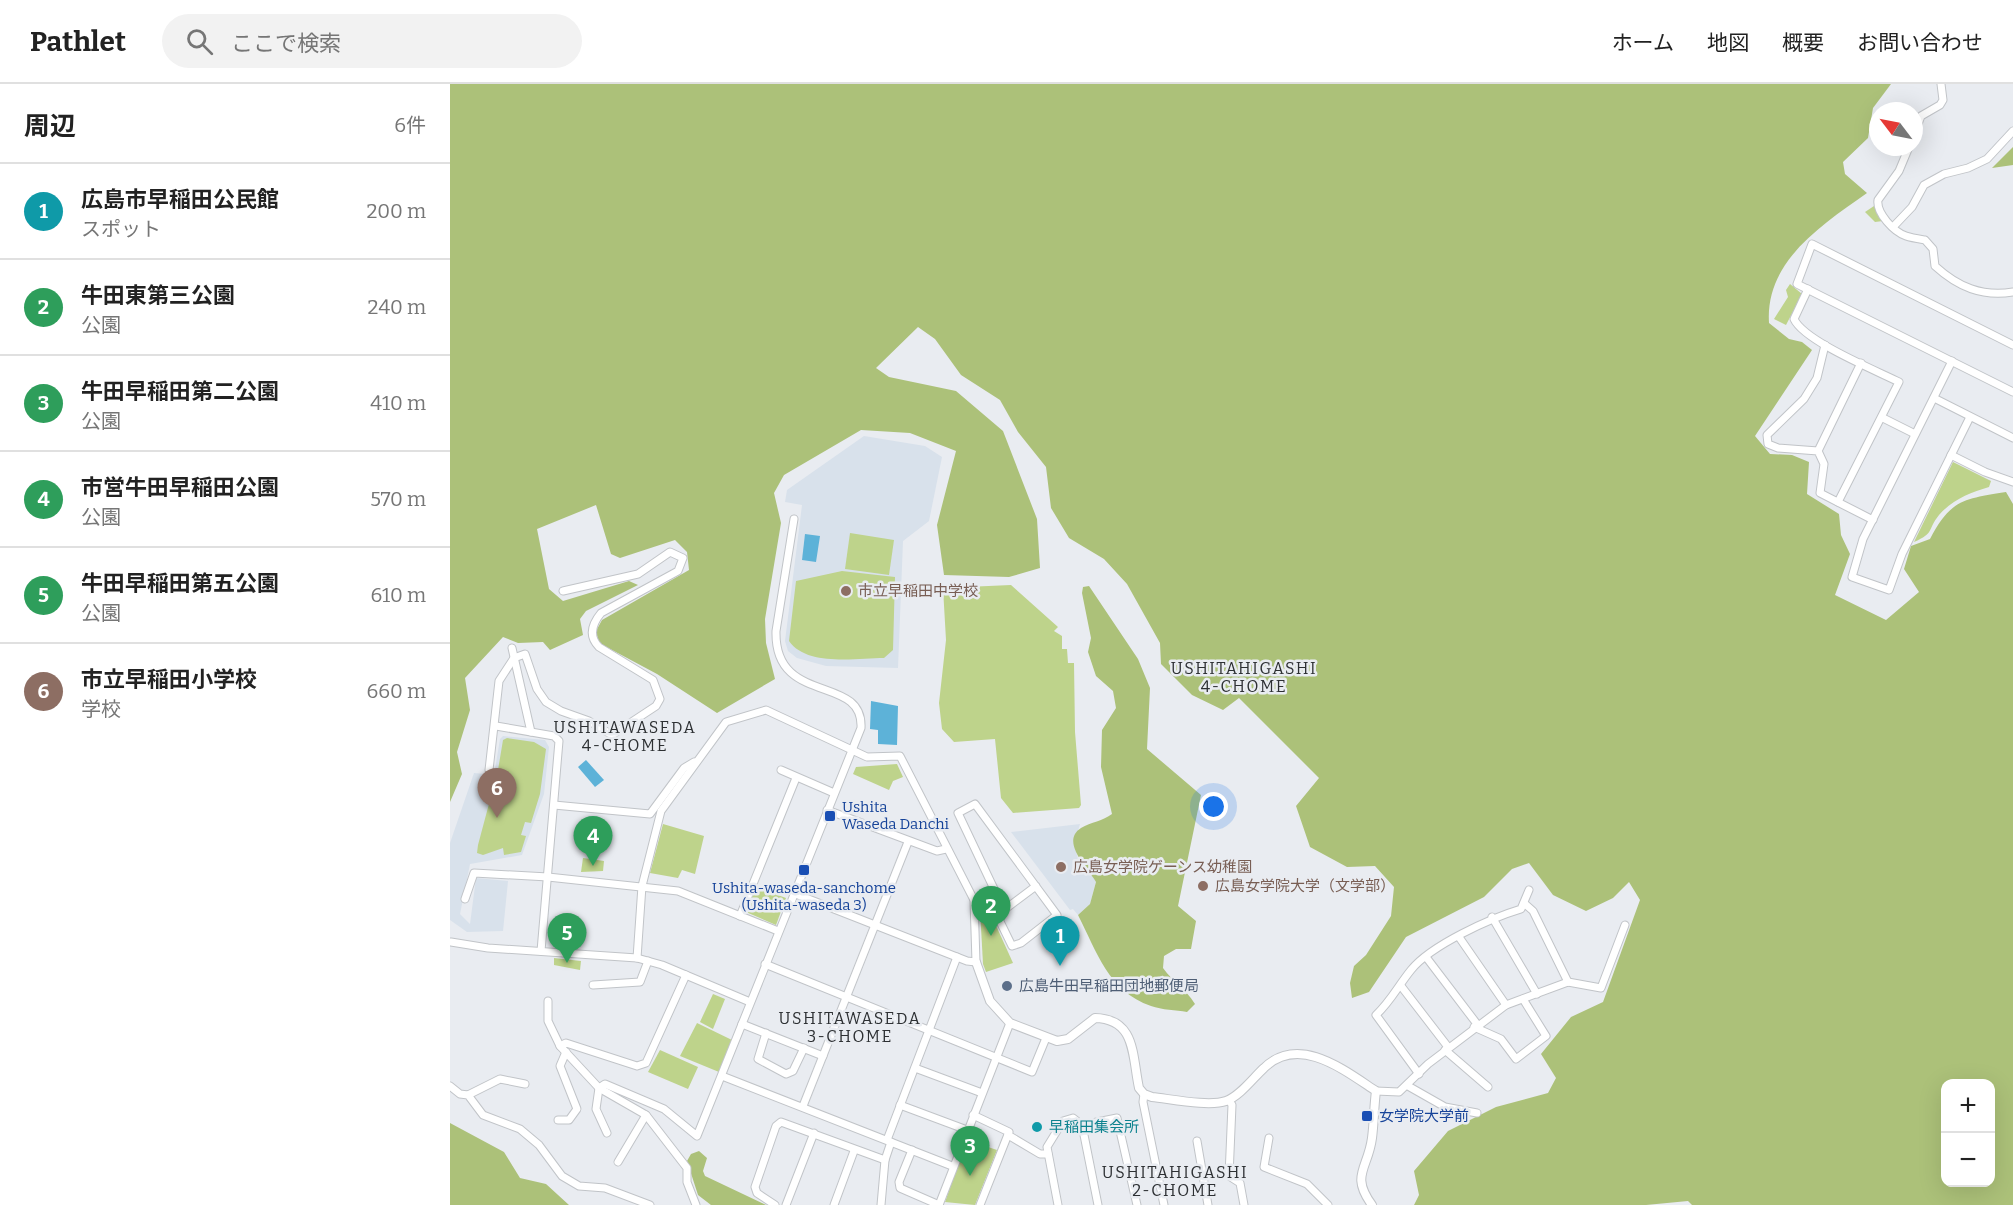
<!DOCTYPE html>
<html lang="ja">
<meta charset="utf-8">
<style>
body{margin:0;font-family:Bitter,"Noto Sans JP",serif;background:#f2f2f2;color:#222}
.controls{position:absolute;right:18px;bottom:18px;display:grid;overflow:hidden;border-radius:12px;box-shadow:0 6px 24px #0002}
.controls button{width:54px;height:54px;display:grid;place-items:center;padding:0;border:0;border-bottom:2px solid #e0e0e0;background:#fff;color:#222;font:30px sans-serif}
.compass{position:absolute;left:1419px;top:18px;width:54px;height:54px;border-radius:50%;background:#fff;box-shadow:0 6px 24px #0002;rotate:302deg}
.you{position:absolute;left:764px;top:723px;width:21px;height:21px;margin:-15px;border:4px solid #fff;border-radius:50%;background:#1a73e8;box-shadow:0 0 0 9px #1a73e833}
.badge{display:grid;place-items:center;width:39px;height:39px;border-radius:50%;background:#c53c75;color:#fff;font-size:20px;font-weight:700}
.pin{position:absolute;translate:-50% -50px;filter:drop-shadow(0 2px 3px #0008)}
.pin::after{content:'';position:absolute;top:32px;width:21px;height:18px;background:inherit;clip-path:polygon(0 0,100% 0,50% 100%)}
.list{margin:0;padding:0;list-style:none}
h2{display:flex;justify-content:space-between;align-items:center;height:78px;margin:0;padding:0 24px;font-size:26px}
h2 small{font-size:20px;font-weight:400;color:#767676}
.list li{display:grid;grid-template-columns:39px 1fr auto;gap:18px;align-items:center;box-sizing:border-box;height:96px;padding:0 24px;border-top:2px solid #e0e0e0}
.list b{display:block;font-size:22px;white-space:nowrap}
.list p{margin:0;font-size:20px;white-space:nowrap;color:#767676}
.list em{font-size:20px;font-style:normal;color:#767676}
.icon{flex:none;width:33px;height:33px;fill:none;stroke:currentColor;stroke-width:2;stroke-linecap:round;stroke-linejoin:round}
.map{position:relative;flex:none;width:1563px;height:1121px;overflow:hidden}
header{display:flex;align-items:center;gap:36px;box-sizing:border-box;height:84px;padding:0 30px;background:#fff;border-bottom:2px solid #e0e0e0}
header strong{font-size:28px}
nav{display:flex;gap:33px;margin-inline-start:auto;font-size:21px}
.search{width:420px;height:54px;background:#f2f2f2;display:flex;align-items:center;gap:15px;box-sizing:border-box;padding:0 21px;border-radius:33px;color:#767676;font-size:22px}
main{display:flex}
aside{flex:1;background:#fff}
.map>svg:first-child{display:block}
</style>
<header>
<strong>Pathlet</strong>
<div class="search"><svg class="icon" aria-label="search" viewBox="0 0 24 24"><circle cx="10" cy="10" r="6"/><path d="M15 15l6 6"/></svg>ここで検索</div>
<nav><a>ホーム</a><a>地図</a><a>概要</a><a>お問い合わせ</a></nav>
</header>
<main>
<aside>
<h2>周辺<small>6件</small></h2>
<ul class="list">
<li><span class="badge" style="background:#0f9aa8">1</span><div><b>広島市早稲田公民館</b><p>スポット</p></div><em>200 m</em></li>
<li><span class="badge" style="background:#2e9e5b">2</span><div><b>牛田東第三公園</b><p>公園</p></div><em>240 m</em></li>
<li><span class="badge" style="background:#2e9e5b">3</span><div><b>牛田早稲田第二公園</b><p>公園</p></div><em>410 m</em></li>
<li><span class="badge" style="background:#2e9e5b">4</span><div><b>市営牛田早稲田公園</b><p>公園</p></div><em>570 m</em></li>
<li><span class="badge" style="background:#2e9e5b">5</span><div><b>牛田早稲田第五公園</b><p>公園</p></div><em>610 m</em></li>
<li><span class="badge" style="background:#8d6e63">6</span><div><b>市立早稲田小学校</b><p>学校</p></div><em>660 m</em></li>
</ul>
</aside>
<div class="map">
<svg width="1563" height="1121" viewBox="0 0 1563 1121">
<rect width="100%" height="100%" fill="#e9ecf1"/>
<g fill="#d8e1eb">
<polygon points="414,352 475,362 492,373 479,437 453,457 448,584 376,582 347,574 338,567 335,557 352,421 335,418 337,406"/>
<polygon points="53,652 95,656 99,663 94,710 72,771 20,780 10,830 20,840 26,794 58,797 53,847 17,848 0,836 0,759 24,689 44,691 50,655"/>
<polygon points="630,740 624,760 629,778 640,787 646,798 640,820 628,831 623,825 620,826 561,748"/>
</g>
<g fill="#bed38b">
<polygon points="1424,122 1433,137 1425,138 1415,128"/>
<polygon points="1340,200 1352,210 1336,241 1324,235 1338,213 1336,206"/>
<path d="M1503 378 1541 397 1539 403C1520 409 1503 415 1489 431 1477 446 1485 449 1464 458Z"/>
<polygon points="400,449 444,456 439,491 395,485"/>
<path d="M392 487 445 493 443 566 434 574C407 574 357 583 339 557L346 497Z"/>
<polygon points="561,501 608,543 604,547 612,552 612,565 617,565 618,579 624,579 625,648 631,721 629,724 563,729 551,714 545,655 504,658 492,645 489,619 496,556 493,504"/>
<polygon points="57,654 84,658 96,665 90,710 81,739 75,738 71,751 76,752 71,768 54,771 53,764 33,771 27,769 28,761 48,686 53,656"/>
<polygon points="447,680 453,693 443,697 439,706 403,690 406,683"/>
<polygon points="213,740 254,752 245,790 232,786 228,794 200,789"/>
<polygon points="133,774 154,777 153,787 131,788"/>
<polygon points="306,803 336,814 326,841 296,828"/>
<polygon points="533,822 539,826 563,879 536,888 533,880 530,825"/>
<polygon points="104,874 131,877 130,886 104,881"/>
<polygon points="263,910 275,915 263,945 250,938"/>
<polygon points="247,939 282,956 269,988 230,972"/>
<polygon points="210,966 248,983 238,1005 198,988"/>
<polygon points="517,1056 547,1066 525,1121 495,1118"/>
</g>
<g fill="#acc179" fill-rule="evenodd">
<path d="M0 0H1441L1423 24 1418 54 1393 78 1395 90 1417 109C1372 141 1315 177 1319 239L1339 255 1352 258 1362 266 1305 352 1320 370 1342 371 1359 378 1357 410 1389 430 1391 451 1400 470 1385 511 1436 536 1469 508 1454 485 1461 462 1480 455C1501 415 1514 415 1556 408L1563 420V1121H1242L1238 1117 1196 1121H964L969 1111 964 1087 998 1047 1046 1023 1098 1009 1106 994 1091 970 1121 933 1153 918 1190 816 1179 798 1163 814 1136 827 1103 811 1079 779 1062 785 1034 813 956 853 919 908 902 914 900 899 904 882 916 871 941 832 944 803 925 782 897 783 860 763 846 722 869 694 789 614 773 626 742 611 711 580 710 559 677 500 654 475 619 454 601 424 596 383 568 348 550 316 511 291 485 255 468 243 426 284 439 293 506 307 553 347 587 435 590 484 559 493 494 491 487 441 506 367 460 349 411 346 334 391 324 409 331 439 315 535 316 559 325 595 267 629 207 590 149 559 146 547 152 536 239 486 237 468 225 456 170 474 161 470 146 421 87 445 99 505 113 517 179 497 188 501 136 527 130 535 133 551 100 566 93 558 68 559 53 553 15 594 20 626 7 668 12 690 0 718ZM1496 1000H1540V1098H1496Z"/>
<polygon points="1563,63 1563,81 1542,84"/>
<path d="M639 502 688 575 700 604 697 665 751 711 728 822 746 837 741 865H726L714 872 713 884C723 898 736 905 745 920L737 928C726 926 712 926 701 922 658 907 647 868 628 831L640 820 646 798C640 786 609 758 631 744 641 738 653 737 662 730L651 683 652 646 666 624 663 607 646 592 638 568 641 554 632 509 633 503Z"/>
<polygon points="0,1039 54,1068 70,1094 96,1100 119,1121 0,1121"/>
<polygon points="249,1067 257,1074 253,1087 255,1092 316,1121 261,1121 248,1111 237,1077 241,1070"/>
</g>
<g fill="#5db2d8">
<polygon points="355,450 370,452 366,478 352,476"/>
<polygon points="421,617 448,622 447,661 428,660 428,646 420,645"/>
<polygon points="136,676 154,696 145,703 128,683"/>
</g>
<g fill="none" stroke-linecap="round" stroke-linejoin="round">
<defs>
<g id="minor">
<polyline points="1464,51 1471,32 1490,21 1493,16 1491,0"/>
<path d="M1459 63 1449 87 1428 116C1426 129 1444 148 1456 152 1462 154 1469 155 1475 156L1483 165 1485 182C1508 203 1532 213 1563 208"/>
<polyline points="1443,143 1462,123 1474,101 1494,90 1518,84 1537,75 1563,47"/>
<path d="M1358 205 1344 235C1354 257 1425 286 1449 298L1388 418"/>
<polyline points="1375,261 1367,294 1354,315 1317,351 1318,360 1328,364 1368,367 1374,380 1370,409 1423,436"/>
<polyline points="1563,261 1362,160 1347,200 1563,308"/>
<polyline points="1502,277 1413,455 1402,493 1439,506 1452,470 1520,333"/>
<polyline points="1484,314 1563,354"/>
<polyline points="1433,334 1465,350"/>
<polyline points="1368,367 1411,279"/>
<polyline points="1501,371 1535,388 1563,398"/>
<polyline points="62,564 81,648"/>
<polyline points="46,642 104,652 109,657 91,867"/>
<path d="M39 686 49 597 64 574 75 570 87 605 96 618 111 627 139 637 162 651 206 622 210 615 203 596 149 563C138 552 142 540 151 529L228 487 233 474 220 468 188 490 113 507"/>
<polyline points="331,686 384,709"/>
<polyline points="104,721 200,730 234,684 244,678"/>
<polyline points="377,726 487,767 496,765"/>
<polyline points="15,815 24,789 98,793 228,807 328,847"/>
<polyline points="524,816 538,813 562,862 571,859 607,831 525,720 508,729 554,826 586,802"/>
<polyline points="1074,819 1083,827 1118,898"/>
<polyline points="290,832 346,694"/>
<polyline points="1042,833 1087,910"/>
<polyline points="1009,853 1056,921"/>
<polyline points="1,858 38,864 187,874 212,881 300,918"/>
<polyline points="976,873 1027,940"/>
<polyline points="187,874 192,802 211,727 276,638 316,626 417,673 450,672 524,816 526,878 517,877 343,809"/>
<polyline points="315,880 582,988 596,954"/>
<polyline points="143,901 190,898 198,877"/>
<polyline points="951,902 998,963"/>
<polyline points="98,917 98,937 110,962 149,1004 196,1031 237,1084 237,1098 246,1121"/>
<polyline points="292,940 373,972"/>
<polyline points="1024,943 1051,955 1066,975 1096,952 1073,915"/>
<polyline points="316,949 308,975 336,990 343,987 354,964"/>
<polyline points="110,962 116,959 187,982 196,979 236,891"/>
<polyline points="995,966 1038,1003"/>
<polyline points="465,984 532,1009"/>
<path d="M969 990 926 931C941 917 948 902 961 886 981 861 1041 834 1071 825L1079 806"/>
<polyline points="272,992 502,1082"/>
<polyline points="0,1002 10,1010 18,1011 33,1031 70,1045 89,1061 112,1092 129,1102 155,1104 200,1121"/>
<polyline points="958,1002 995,1023 1027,1029"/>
<polyline points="926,1007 949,1008 978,980 1056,921 1118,898 1151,904 1175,841"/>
<polyline points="694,1010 693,1018 714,1121"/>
<polyline points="18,1011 50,995 75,1000"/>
<polyline points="779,1016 782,1021 779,1092 790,1099 794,1121"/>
<polyline points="450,1021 517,1046"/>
<polyline points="353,1022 458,758"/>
<polyline points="523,1031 559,1048 530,1121"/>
<polyline points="108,1036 119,1036 127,1025 110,982 116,968"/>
<polyline points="632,1041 667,1034 687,1121"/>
<path d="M157 1049 146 1025 149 1004 155 1000 214 1025 247 1052 411 644C414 589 324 623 326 547L344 435"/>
<polyline points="558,1051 590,1070 598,1070"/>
<polyline points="819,1054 814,1083 857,1100 878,1121"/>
<polyline points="437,1056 507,873"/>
<polyline points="747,1057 758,1121"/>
<polyline points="462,1066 449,1098 450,1104 489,1121"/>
<polyline points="168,1078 196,1031"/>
<polyline points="325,1121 307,1109 305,1103 326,1042 331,1038 435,1076 441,1058"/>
<polyline points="336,1121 364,1049"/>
<polyline points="384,1121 404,1067"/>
<polyline points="431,1121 435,1076"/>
<polyline points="489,1121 560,939"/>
<polyline points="608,1121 597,1063 613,1037 623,1034 632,1041 648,1121"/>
</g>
<path id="tertiary" d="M526 878 540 917 560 939 607 957 618 955 645 934C686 935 682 971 689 1004L694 1010 702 1013C721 1015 759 1023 776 1017 790 1012 803 994 814 984 849 950 894 986 926 1007 924 1022 924 1039 922 1054 918 1085 900 1091 922 1121"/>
</defs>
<use href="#minor" stroke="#c1c4c8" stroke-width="9"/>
<use href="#tertiary" stroke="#c1c4c8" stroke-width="10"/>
<use href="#minor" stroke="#fff" stroke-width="7"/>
<use href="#tertiary" stroke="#fff" stroke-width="8"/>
</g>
<g fill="#8d6e63" stroke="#e9ecf1" stroke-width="2">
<circle cx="396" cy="507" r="6"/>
<circle cx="611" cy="783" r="6"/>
<circle cx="753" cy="802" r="6"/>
</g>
<g fill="#1a4fb4" stroke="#e9ecf1" stroke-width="2">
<rect x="374" y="726" width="12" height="12" rx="3"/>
<rect x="348" y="780" width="12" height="12" rx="3"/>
<rect x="911" y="1026" width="12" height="12" rx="3"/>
</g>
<circle fill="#5c6f8a" stroke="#e9ecf1" stroke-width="2" cx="557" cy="902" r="6"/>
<circle fill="#0f9aa8" stroke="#e9ecf1" stroke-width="2" cx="587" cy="1043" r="6"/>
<g text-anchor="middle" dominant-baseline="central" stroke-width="5" stroke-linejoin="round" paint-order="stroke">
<g font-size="15" fill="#785e54" stroke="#e9ecf1" text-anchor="start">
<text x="408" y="507">市立早稲田中学校</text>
<text x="623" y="783">広島女学院ゲーンス幼稚園</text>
<text x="765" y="802">広島女学院大学（文学部）</text>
</g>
<g font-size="15" fill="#164399" stroke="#e9ecf1" text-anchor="start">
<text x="392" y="723">Ushita<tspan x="392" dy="17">Waseda Danchi</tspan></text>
<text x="354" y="804" text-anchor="middle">Ushita-waseda-sanchome<tspan x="354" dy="17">(Ushita-waseda 3)</tspan></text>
<text x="929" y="1032">女学院大学前</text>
</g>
<g font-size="15" fill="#4e5e75" stroke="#e9ecf1" text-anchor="start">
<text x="569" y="902">広島牛田早稲田団地郵便局</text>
</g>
<g font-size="15" fill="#0d838f" stroke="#e9ecf1" text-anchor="start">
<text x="599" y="1043">早稲田集会所</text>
</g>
<g font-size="16" letter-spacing="1.5" fill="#2d3033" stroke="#e9ecf1">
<text x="794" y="584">USHITAHIGASHI<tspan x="794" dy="18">4-CHOME</tspan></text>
<text x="175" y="643">USHITAWASEDA<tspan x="175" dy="18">4-CHOME</tspan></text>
<text x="400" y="934">USHITAWASEDA<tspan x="400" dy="18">3-CHOME</tspan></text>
<text x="725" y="1088">USHITAHIGASHI<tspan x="725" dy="18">2-CHOME</tspan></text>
</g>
</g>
</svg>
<div class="controls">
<button>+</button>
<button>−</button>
</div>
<svg class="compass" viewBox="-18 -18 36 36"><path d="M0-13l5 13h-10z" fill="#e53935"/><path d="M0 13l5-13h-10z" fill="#767676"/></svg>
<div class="you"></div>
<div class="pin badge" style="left:610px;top:882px;background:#0f9aa8">1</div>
<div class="pin badge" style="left:541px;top:852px;background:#2e9e5b">2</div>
<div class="pin badge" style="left:520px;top:1092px;background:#2e9e5b">3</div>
<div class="pin badge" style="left:143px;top:782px;background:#2e9e5b">4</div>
<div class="pin badge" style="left:117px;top:879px;background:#2e9e5b">5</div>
<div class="pin badge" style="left:47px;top:734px;background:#8d6e63">6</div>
</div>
</main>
